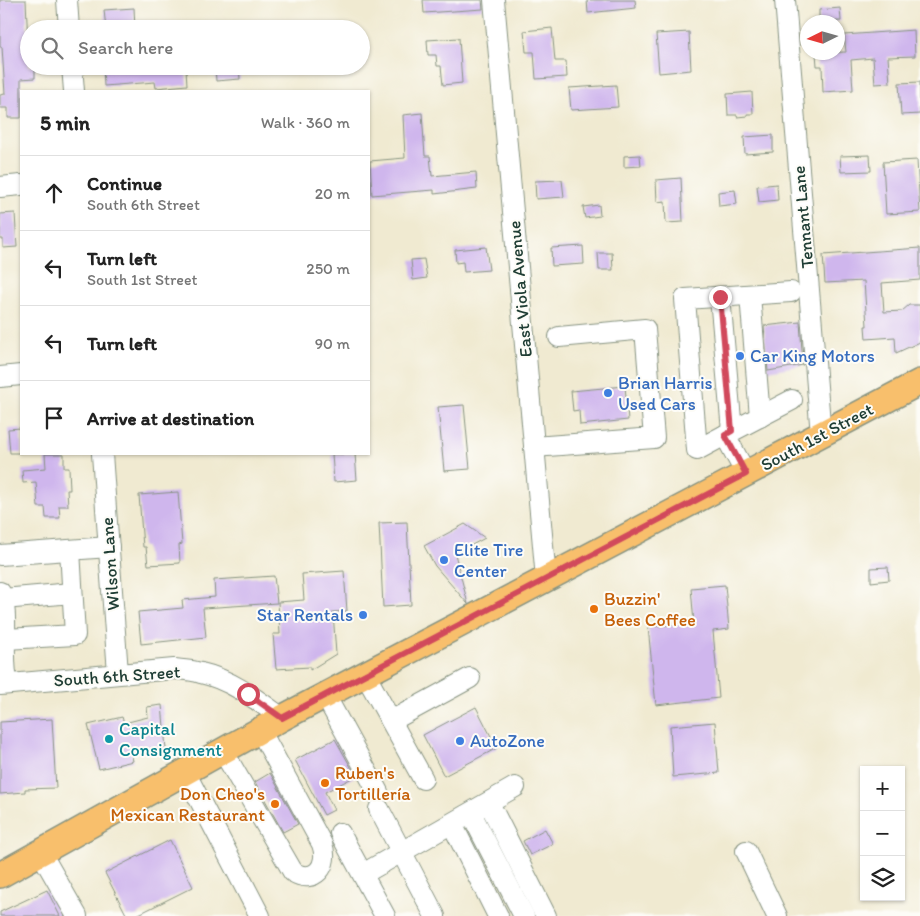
<!DOCTYPE html>
<meta charset="utf-8">
<style>
body{margin:0;font-family:Itim,sans-serif;background:#f2f2f2;color:#222}
.controls{position:absolute;right:15px;bottom:15px;display:grid;overflow:hidden;border-radius:0px;box-shadow:0 1px 4px #0004}
.controls button{width:45px;height:45px;display:grid;place-items:center;padding:0;border:0;border-bottom:1px solid #e0e0e0;background:#fff;color:#222;font:25px sans-serif}
.compass{position:absolute;left:800px;top:15px;width:45px;height:45px;border-radius:50%;background:#fff;box-shadow:0 1px 4px #0004;rotate:265deg}
.stop{position:absolute;width:15px;height:15px;margin:-11px;border:4px solid #d1495b;border-radius:50%;background:#fff}
.stop.end{background:#d1495b;border-color:#fff;box-shadow:0 1px 5px #0008}
.list{margin:0;padding:0;list-style:none}
h2{display:flex;justify-content:space-between;align-items:center;height:65px;margin:0;padding:0 20px;font-size:21px}
h2 small{font-size:16px;font-weight:400;color:#767676}
.list li{display:grid;grid-template-columns:32px 1fr auto;gap:15px;align-items:center;box-sizing:border-box;height:75px;padding:0 20px;border-top:1px solid #e0e0e0}
.list b{display:block;font-size:19px;white-space:nowrap}
.list p{margin:0;font-size:16px;white-space:nowrap;color:#767676}
.list em{font-size:16px;font-style:normal;color:#767676}
.icon{flex:none;width:28px;height:28px;fill:none;stroke:currentColor;stroke-width:2;stroke-linecap:round;stroke-linejoin:round}
.map{position:relative;flex:none;width:920px;height:916px;overflow:hidden}
.search{position:absolute;background:#fff;box-shadow:0 1px 4px #0004;left:20px;top:20px;width:350px;height:55px;display:flex;align-items:center;gap:12px;box-sizing:border-box;padding:0 18px;border-radius:28px;color:#767676;font-size:19px}
.panel{position:absolute;background:#fff;box-shadow:0 1px 4px #0004;left:20px;top:90px;width:350px;height:365px;border-radius:0px}
.map>svg:first-child{display:block}
</style>
<div class="map">
<svg width="920" height="916" viewBox="0 0 920 916">
<rect width="100%" height="100%" fill="#fdfcf7"/>
<filter id="ink" filterUnits="userSpaceOnUse"><feTurbulence type="fractalNoise" baseFrequency=".02" numOctaves="2"/><feDisplacementMap in="SourceGraphic" scale="10" xChannelSelector="R" yChannelSelector="G"/><feConvolveMatrix kernelMatrix="1 2 1 2 8 2 1 2 1" color-interpolation-filters="sRGB"/></filter>
<filter id="wash" filterUnits="userSpaceOnUse"><feTurbulence type="fractalNoise" baseFrequency=".0096" numOctaves="4" result="noise"/><feDisplacementMap in="SourceGraphic" scale="20" xChannelSelector="R" yChannelSelector="G"/><feGaussianBlur stdDeviation="1.12" result="paint"/><feColorMatrix in="noise" values="0 0 0 0 0 0 0 0 0 0 0 0 0 0 0 0 0 1.4 0 .05"/><feComposite in="paint" operator="in"/></filter>
<g filter="url(#wash)">
<rect width="100%" height="100%" fill="#f0ead1"/>
<g id="blocks">
<g fill="#cfb6ed">
<polygon points="0,0 26,0 29,66 35,66 35,78 21,79 21,118 8,118 8,108 0,108 0,95 5,94 2,47 0,47"/>
<polygon points="423,0 482,0 483,9 424,13"/>
<polygon points="587,0 635,0 636,8 588,13"/>
<polygon points="134,8 135,29 106,29 104,10"/>
<polygon points="840,8 841,21 819,22 819,10"/>
<polygon points="552,28 555,61 566,61 567,77 536,79 534,52 526,52 524,31"/>
<polygon points="914,30 915,56 888,57 890,83 875,84 873,58 851,60 853,90 823,92 822,66 817,66 816,53 846,52 844,35"/>
<polygon points="689,32 691,70 659,73 656,34"/>
<polygon points="459,38 462,83 443,85 441,66 437,66 436,55 428,55 427,40"/>
<polygon points="103,66 177,66 177,70 186,70 187,85 156,88 155,82 104,86"/>
<polygon points="215,66 239,66 240,79 216,81"/>
<polygon points="920,82 920,114 901,115 899,83"/>
<polygon points="616,85 618,107 571,110 569,88"/>
<polygon points="752,92 753,114 747,114 747,116 737,117 737,115 728,115 727,94"/>
<polygon points="422,113 425,156 430,156 432,176 476,172 477,189 434,194 434,190 372,195 370,161 405,158 403,115"/>
<polygon points="773,135 773,152 745,154 744,137"/>
<polygon points="640,155 641,166 624,167 624,156"/>
<polygon points="870,155 871,171 841,172 840,156"/>
<polygon points="917,160 920,212 886,214 883,162"/>
<polygon points="681,178 683,222 666,223 665,201 657,202 656,180"/>
<polygon points="562,180 564,197 536,199 535,181"/>
<polygon points="777,184 778,200 759,202 757,186"/>
<polygon points="735,190 737,204 719,206 718,192"/>
<polygon points="599,205 600,216 585,218 583,207"/>
<polygon points="15,213 17,247 3,248 3,239 0,239 0,214"/>
<polygon points="583,246 584,264 552,266 551,248"/>
<polygon points="486,247 489,270 464,272 463,262 456,263 455,250"/>
<polygon points="920,248 920,280 882,283 884,312 902,311 909,305 920,305 920,342 896,353 895,337 866,339 865,326 867,326 864,281 825,283 823,255"/>
<polygon points="598,253 612,253 613,270 599,270"/>
<polygon points="424,259 427,278 413,280 411,260"/>
<polygon points="800,322 803,365 768,371 764,326"/>
<polygon points="625,386 628,420 580,425 579,410 573,411 571,391"/>
<polygon points="464,405 470,469 444,471 438,407"/>
<polygon points="21,428 21,453 10,453 8,429"/>
<polygon points="45,454 64,454 64,468 69,468 70,490 67,490 68,506 59,506 60,518 46,518 45,507 38,507 36,482 23,483 22,470 46,468"/>
<polygon points="332,454 355,454 357,480 334,482"/>
<polygon points="178,492 182,544 179,545 180,563 148,565 146,547 143,547 139,495"/>
<polygon points="407,522 411,605 383,607 379,523"/>
<polygon points="465,524 485,538 455,554 468,604 435,566 424,546"/>
<polygon points="888,567 889,580 871,582 871,568"/>
<polygon points="344,571 347,611 333,612 336,654 310,670 310,667 276,669 273,634 280,634 278,602 304,600 302,574"/>
<polygon points="274,576 277,603 203,608 206,637 141,644 138,612 183,608 182,600 215,597 214,580"/>
<polygon points="725,585 729,629 713,631 719,698 656,705 648,627 694,623 691,588"/>
<polygon points="162,705 166,749 131,752 133,761 99,769 88,725 122,717 124,723 148,717 147,707"/>
<polygon points="476,707 497,748 444,776 423,735"/>
<polygon points="52,719 56,788 25,789 25,792 0,794 0,722"/>
<polygon points="715,722 719,773 673,777 670,726"/>
<polygon points="335,739 356,776 325,792 334,810 324,815 295,760"/>
<polygon points="270,773 298,824 283,832 255,782"/>
<polygon points="545,829 553,844 530,855 523,841"/>
<polygon points="170,840 193,887 135,916 127,916 105,873"/>
<polygon points="47,890 60,916 0,916 0,912"/>
</g>
</g>
</g>
<g filter="url(#ink)">
<use href="#blocks" fill-opacity="0" stroke="#889482" stroke-width="1"/>
<g fill="none" stroke-linecap="round" stroke-linejoin="round">
<defs>
<g id="minor">
<polyline points="67,0 69,29"/>
<polyline points="494,0 546,579"/>
<polyline points="785,0 821,435"/>
<polyline points="72,66 74,91"/>
<polyline points="0,187 21,185"/>
<polyline points="750,295 760,417"/>
<polyline points="720,297 732,431"/>
<polyline points="0,377 21,375"/>
<polyline points="725,435 792,400"/>
<polyline points="534,447 654,438 645,329 559,337"/>
<polyline points="102,454 118,673"/>
<polyline points="746,474 725,435 697,450 685,299 791,292"/>
<polyline points="0,555 109,547"/>
<path d="M0 592C8 604 4 641 5 656 5 666 6 675 7 684"/>
<polyline points="3,599 72,593"/>
<polyline points="6,639 75,635 70,550"/>
<polyline points="365,674 423,779"/>
<path d="M0 685 174 669C183 670 192 670 201 673 232 680 257 700 282 718"/>
<polyline points="325,695 378,792"/>
<polyline points="391,721 470,678"/>
<path d="M223 751 293 872C314 885 330 866 322 844L260 730"/>
<polyline points="185,772 260,916"/>
<polyline points="489,803 546,916"/>
<polyline points="379,809 435,916"/>
<polyline points="471,813 524,916"/>
<polyline points="452,824 498,916"/>
<polyline points="340,833 385,916"/>
<polyline points="746,851 777,916"/>
<polyline points="41,853 77,916"/>
<polyline points="363,874 515,787"/>
</g>
<polyline id="major" points="0,875 282,718 920,382"/>
</defs>
<use href="#minor" stroke="#889482" stroke-width="22"/>
<use href="#major" stroke="#889482" stroke-width="28"/>
<use href="#minor" stroke="#fff" stroke-width="20"/>
<use href="#major" stroke="#f8bf6c" stroke-width="25"/>
</g>
</g>
<g fill="none" stroke-linecap="round" stroke-linejoin="round" filter="url(#ink)">
<polyline stroke="#d1495b" stroke-width="6" points="248,694 282,718 746,474 725,435 732,431 720,297"/>
</g>
<g fill="#3f7fe0" stroke="#fdfcf7" stroke-width="2">
<circle cx="740" cy="356" r="5"/>
<circle cx="608" cy="393" r="5"/>
<circle cx="444" cy="560" r="5"/>
<circle cx="363" cy="615" r="5"/>
<circle cx="460" cy="741" r="5"/>
</g>
<g fill="#e8710a" stroke="#fdfcf7" stroke-width="2">
<circle cx="594" cy="609" r="5"/>
<circle cx="325" cy="783" r="5"/>
<circle cx="275" cy="804" r="5"/>
</g>
<circle fill="#0f9aa8" stroke="#fdfcf7" stroke-width="2" cx="109" cy="739" r="5"/>
<g text-anchor="middle" dominant-baseline="central" stroke-width="4" stroke-linejoin="round" paint-order="stroke">
<g font-size="18" fill="#1f3d34" stroke="#fdfcf7">
<text transform="translate(803 217) rotate(-95)">Tennant Lane</text>
<text transform="translate(520 289) rotate(-95)">East Viola Avenue</text>
<text transform="translate(817 437) rotate(-28)">South 1st Street</text>
<text transform="translate(110 564) rotate(-94)">Wilson Lane</text>
<text transform="translate(117 676) rotate(-4)">South 6th Street</text>
</g>
<g font-size="18" fill="#366cbe" stroke="#fdfcf7" text-anchor="start">
<text x="750" y="356">Car King Motors</text>
<text x="618" y="383">Brian Harris<tspan x="618" dy="21">Used Cars</tspan></text>
<text x="454" y="550">Elite Tire<tspan x="454" dy="21">Center</tspan></text>
<text x="353" y="615" text-anchor="end">Star Rentals</text>
<text x="470" y="741">AutoZone</text>
</g>
<g font-size="18" fill="#c56008" stroke="#fdfcf7" text-anchor="start">
<text x="604" y="599">Buzzin'<tspan x="604" dy="21">Bees Coffee</tspan></text>
<text x="335" y="773">Ruben's<tspan x="335" dy="21">Tortillería</tspan></text>
<text x="265" y="794" text-anchor="end">Don Cheo's<tspan x="265" dy="21">Mexican Restaurant</tspan></text>
</g>
<g font-size="18" fill="#0d838f" stroke="#fdfcf7" text-anchor="start">
<text x="119" y="729">Capital<tspan x="119" dy="21">Consignment</tspan></text>
</g>
</g>
</svg>
<div class="controls">
<button>+</button>
<button>−</button>
<button><svg class="icon" aria-label="layers" viewBox="0 0 24 24"><path d="M12 4l9 5-9 5-9-5zM3 14l9 5 9-5"/></svg></button>
</div>
<svg class="compass" viewBox="-18 -18 36 36"><path d="M0-13l5 13h-10z" fill="#e53935"/><path d="M0 13l5-13h-10z" fill="#767676"/></svg>
<div class="stop" style="left:248px;top:694px"></div>
<div class="stop end" style="left:720px;top:297px"></div>
<div class="search"><svg class="icon" aria-label="search" viewBox="0 0 24 24"><circle cx="10" cy="10" r="6"/><path d="M15 15l6 6"/></svg>Search here</div>
<section class="panel">
<h2>5 min<small>Walk · 360 m</small></h2>
<ul class="list">
<li><svg class="icon" aria-label="ahead" viewBox="0 0 24 24"><path d="M12 20V5M6 11l6-6 6 6"/></svg><div><b>Continue</b><p>South 6th Street</p></div><em>20 m</em></li>
<li><svg class="icon" aria-label="left" viewBox="0 0 24 24"><path d="M17 20v-9H6M10 6l-5 5 5 5"/></svg><div><b>Turn left</b><p>South 1st Street</p></div><em>250 m</em></li>
<li><svg class="icon" aria-label="left" viewBox="0 0 24 24"><path d="M17 20v-9H6M10 6l-5 5 5 5"/></svg><div><b>Turn left</b></div><em>90 m</em></li>
<li><svg class="icon" aria-label="arrive" viewBox="0 0 24 24"><path d="M6 21V4h12l-3 4 3 4H6"/></svg><div><b>Arrive at destination</b></div></li>
</ul>
</section>
</div>
